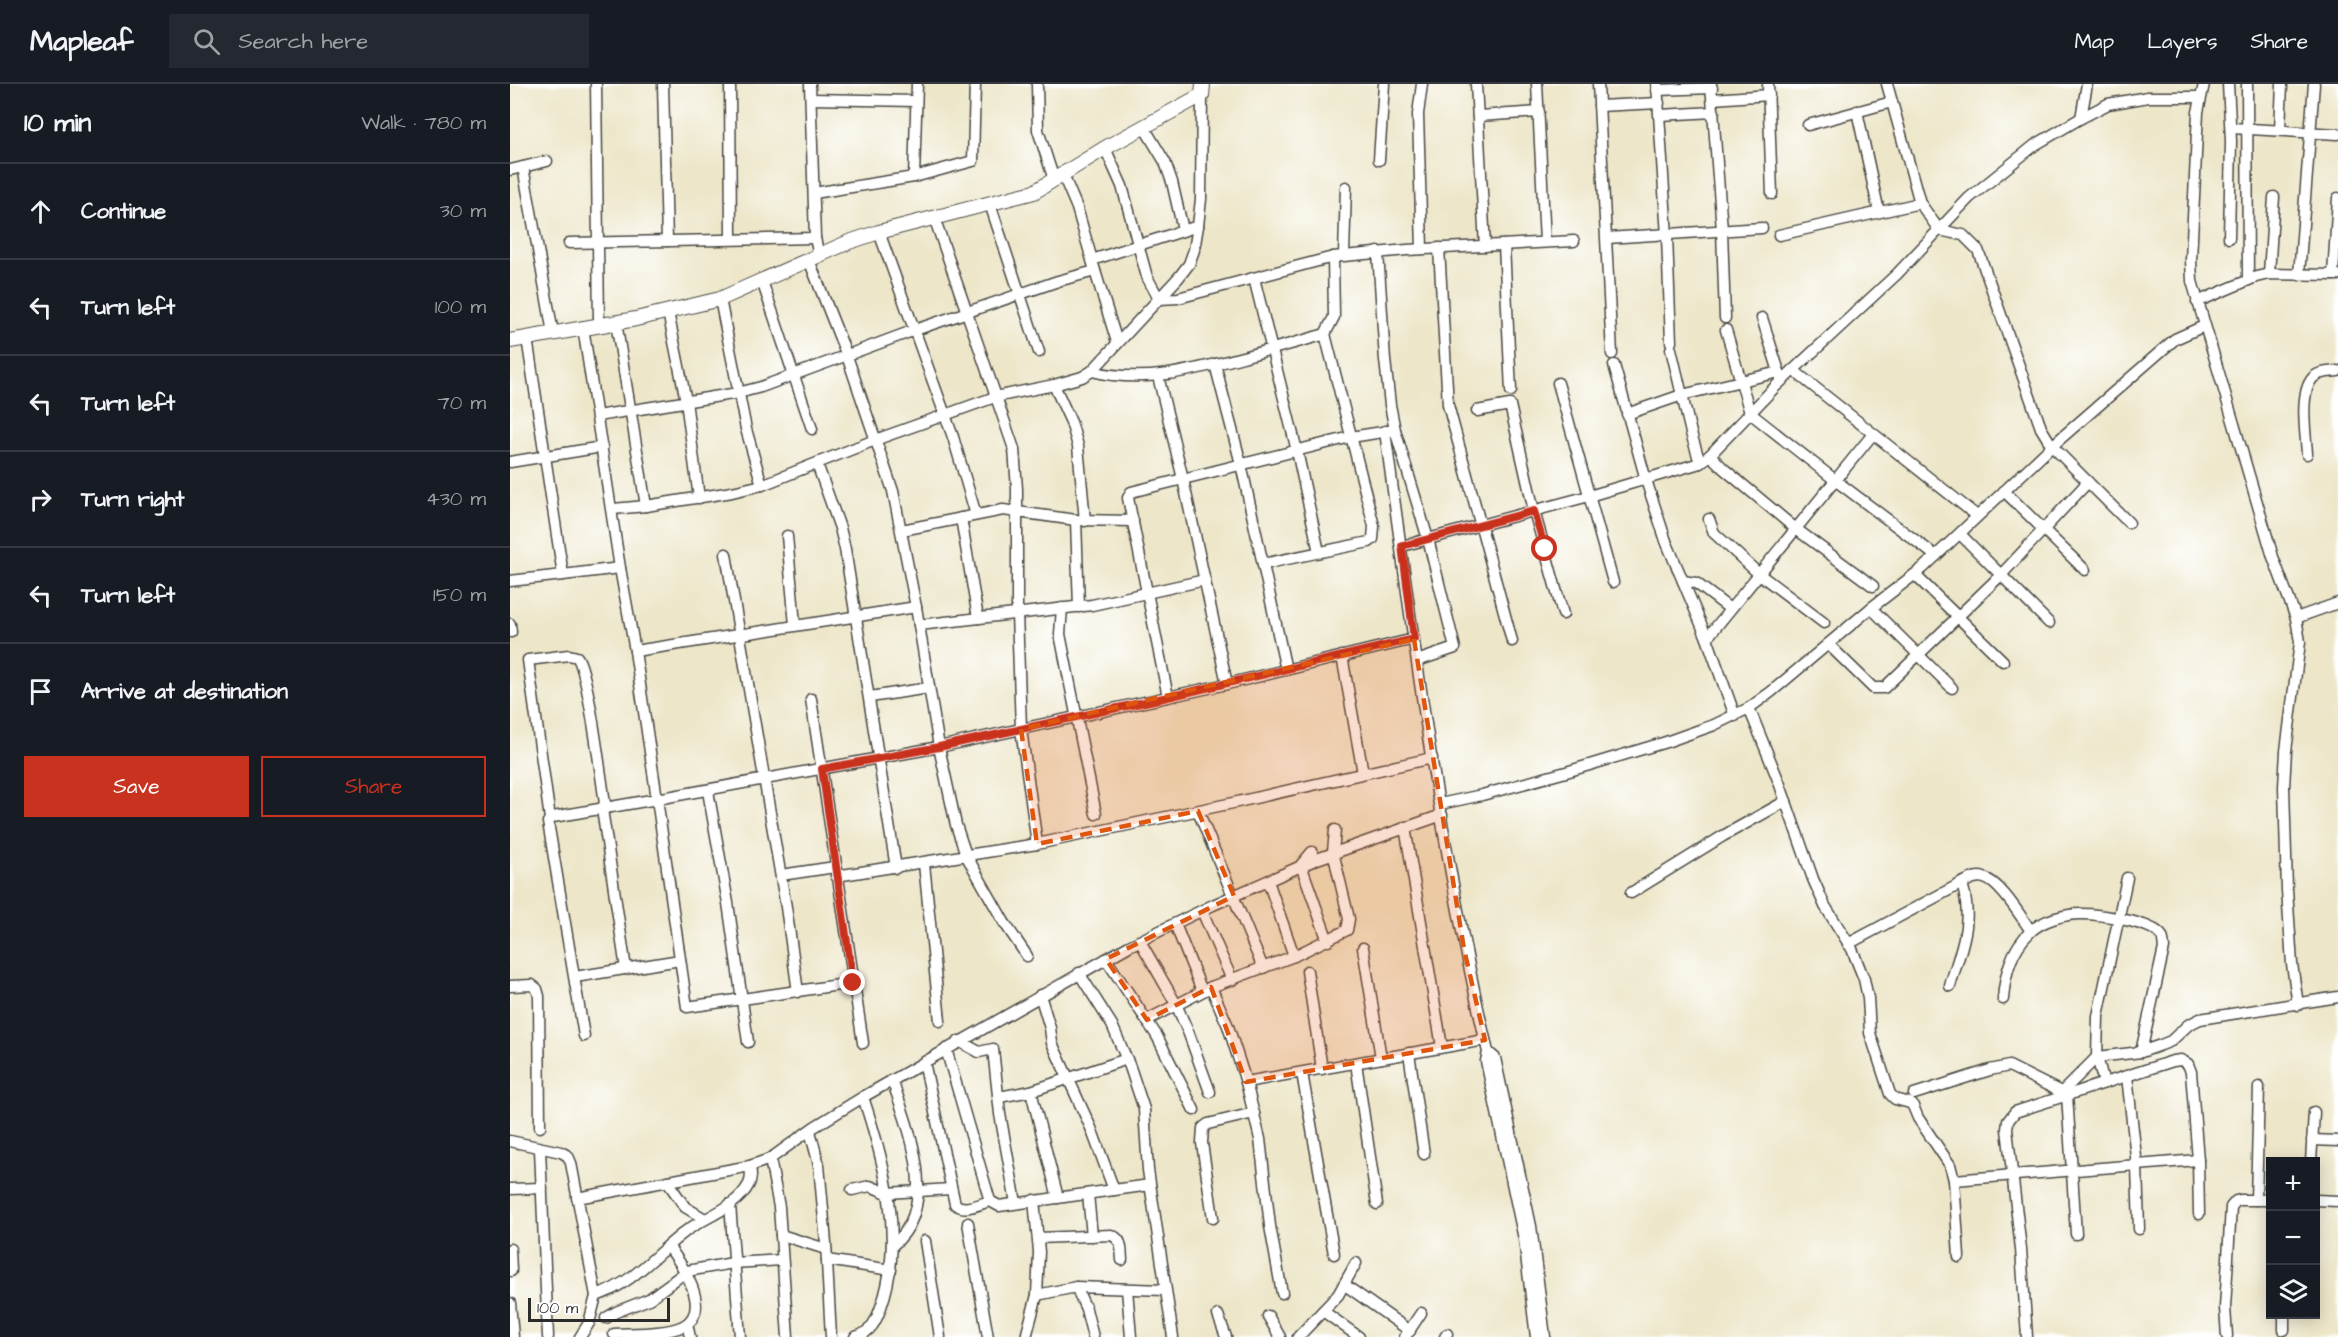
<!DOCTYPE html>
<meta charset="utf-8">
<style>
body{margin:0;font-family:"Architects Daughter",sans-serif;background:#242831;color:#f1f3f6}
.controls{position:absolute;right:18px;bottom:18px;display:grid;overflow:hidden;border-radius:0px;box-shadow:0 3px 15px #0003}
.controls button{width:54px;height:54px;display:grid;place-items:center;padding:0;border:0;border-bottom:2px solid #363941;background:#171b24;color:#f1f3f6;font:30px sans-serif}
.scale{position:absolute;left:18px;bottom:15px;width:142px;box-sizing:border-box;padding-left:6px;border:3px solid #2b2b2b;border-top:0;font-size:16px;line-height:21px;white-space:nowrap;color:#2b2b2b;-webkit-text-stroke:4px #fff;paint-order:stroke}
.stop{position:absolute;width:18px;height:18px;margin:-14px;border:4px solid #c8321e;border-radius:50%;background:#fff}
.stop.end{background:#c8321e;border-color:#fff;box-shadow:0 2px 6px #0008}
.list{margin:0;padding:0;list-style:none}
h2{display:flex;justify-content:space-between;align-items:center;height:78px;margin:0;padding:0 24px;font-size:26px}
h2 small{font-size:20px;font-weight:400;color:#9ea1a6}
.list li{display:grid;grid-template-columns:39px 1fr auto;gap:18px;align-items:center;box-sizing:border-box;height:96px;padding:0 24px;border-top:2px solid #363941}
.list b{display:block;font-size:22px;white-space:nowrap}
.list em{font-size:20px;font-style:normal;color:#9ea1a6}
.actions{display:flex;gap:12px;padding:18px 24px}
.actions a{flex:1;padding:14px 0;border:2px solid #c8321e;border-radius:0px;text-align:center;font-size:21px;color:#c8321e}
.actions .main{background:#c8321e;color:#fff}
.icon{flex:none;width:33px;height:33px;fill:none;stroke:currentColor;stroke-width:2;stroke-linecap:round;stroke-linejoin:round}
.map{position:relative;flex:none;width:1828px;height:1253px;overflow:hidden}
header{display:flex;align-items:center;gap:36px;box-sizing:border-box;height:84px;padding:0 30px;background:#171b24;border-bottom:2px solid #363941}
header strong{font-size:28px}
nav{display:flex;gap:33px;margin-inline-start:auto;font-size:21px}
.search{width:420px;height:54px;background:#242831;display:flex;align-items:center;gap:15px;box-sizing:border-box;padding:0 21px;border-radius:0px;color:#9ea1a6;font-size:22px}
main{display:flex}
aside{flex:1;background:#171b24}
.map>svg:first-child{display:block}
</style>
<header>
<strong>Mapleaf</strong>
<div class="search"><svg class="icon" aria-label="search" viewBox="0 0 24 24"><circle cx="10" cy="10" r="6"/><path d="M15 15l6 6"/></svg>Search here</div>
<nav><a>Map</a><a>Layers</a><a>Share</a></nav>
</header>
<main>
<aside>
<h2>10 min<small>Walk · 780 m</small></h2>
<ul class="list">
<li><svg class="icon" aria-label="ahead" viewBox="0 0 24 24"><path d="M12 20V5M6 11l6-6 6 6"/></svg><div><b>Continue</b></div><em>30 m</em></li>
<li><svg class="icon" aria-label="left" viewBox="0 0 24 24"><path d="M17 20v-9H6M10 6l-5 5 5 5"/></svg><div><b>Turn left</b></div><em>100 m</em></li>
<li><svg class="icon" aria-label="left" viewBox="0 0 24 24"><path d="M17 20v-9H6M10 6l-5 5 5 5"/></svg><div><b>Turn left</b></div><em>70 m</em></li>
<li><svg class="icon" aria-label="right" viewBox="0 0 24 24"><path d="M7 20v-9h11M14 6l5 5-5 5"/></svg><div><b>Turn right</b></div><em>430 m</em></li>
<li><svg class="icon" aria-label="left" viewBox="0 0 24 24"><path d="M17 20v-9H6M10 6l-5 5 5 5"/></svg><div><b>Turn left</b></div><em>150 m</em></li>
<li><svg class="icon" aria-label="arrive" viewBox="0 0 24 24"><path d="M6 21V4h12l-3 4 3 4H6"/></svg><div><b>Arrive at destination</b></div></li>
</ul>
<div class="actions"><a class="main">Save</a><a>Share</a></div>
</aside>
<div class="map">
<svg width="1828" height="1253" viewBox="0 0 1828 1253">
<rect width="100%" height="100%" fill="#fff"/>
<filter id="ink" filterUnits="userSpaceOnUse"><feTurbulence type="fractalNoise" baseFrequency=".0167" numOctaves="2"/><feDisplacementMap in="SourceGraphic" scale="12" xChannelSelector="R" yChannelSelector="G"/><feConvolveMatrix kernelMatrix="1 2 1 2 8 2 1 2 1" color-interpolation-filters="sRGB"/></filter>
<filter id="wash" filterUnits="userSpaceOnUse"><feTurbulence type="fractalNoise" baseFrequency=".008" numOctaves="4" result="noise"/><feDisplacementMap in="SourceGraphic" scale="24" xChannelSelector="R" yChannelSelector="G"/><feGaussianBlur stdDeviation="1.35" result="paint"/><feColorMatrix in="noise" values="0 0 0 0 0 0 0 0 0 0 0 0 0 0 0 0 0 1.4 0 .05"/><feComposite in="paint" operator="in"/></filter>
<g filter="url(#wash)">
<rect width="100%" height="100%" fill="#ede6c9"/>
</g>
<g filter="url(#ink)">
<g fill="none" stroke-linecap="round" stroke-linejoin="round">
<defs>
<g id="minor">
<polyline points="86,0 89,240"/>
<polyline points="153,0 157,157"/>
<polyline points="220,0 221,155"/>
<polyline points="300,0 305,154 309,172"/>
<polyline points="527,0 528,46 544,96"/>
<polyline points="912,0 908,30 912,165"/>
<polyline points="966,0 975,162"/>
<polyline points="1027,0 1035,158"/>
<polyline points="1088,0 1102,270"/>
<polyline points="1147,0 1157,152 1161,258"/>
<polyline points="1201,0 1212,146 1215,234"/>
<polyline points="1258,0 1262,110"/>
<polyline points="1377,0 1410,119 1429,146 1453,151 1468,166 1531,344 1542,362 1619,439"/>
<polyline points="1694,0 1688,28 1681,176 1682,197 1763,473 1786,534 1790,558 1776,667 1774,703 1777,806 1782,880 1788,921"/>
<polyline points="1718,0 1721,57 1719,154"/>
<polyline points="1737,0 1738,196"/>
<polyline points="1147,6 1202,4"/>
<polyline points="301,15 406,17"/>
<polyline points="1203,15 1259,11"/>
<polyline points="1089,22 1149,19"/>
<polyline points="1347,27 1369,128"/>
<polyline points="1150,31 1204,28"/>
<polyline points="968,32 1029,28"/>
<polyline points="1571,34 1577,0"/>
<polyline points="1298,41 1382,18"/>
<polyline points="634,43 655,78 662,98 673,146"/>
<polyline points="1721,44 1828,50"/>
<polyline points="1770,46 1772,0"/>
<polyline points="595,64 612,102 637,193 649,215 668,214 823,173 897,166 1064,157"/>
<polyline points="869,76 874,0"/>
<polyline points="13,83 37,77"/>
<polyline points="0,86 13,83 43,249"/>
<polyline points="553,91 567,124 582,176"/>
<polyline points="404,93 407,0"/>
<polyline points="304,109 404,93 463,77 465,0"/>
<polyline points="480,120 529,268"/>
<polyline points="424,133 504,365 507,405 507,529 511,645 527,760"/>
<polyline points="369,148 443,353 466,431"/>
<polyline points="1269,151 1410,119"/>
<polyline points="1097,154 1252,144"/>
<polyline points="59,159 305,154"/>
<polyline points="994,161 1001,307"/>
<polyline points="929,164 938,321 1002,557"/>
<polyline points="868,168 875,276 880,321 885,346 918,455 945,564 907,577"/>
<polyline points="834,171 836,103"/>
<polyline points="299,176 337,272 383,407 406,523 429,663 446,741 456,771 494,838 517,872"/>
<polyline points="585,187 607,258"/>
<polyline points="1759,190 1764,113"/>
<polyline points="1789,191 1804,0"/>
<polyline points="1823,191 1828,114"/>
<polyline points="744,194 787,367 809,468"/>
<polyline points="252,197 302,345"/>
<polyline points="210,215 236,345 252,401"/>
<polyline points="1687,218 1746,193 1759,190 1828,191"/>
<polyline points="158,228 176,317 189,414"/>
<polyline points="1252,234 1271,294"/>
<polyline points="1216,246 1240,329 1325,396 1426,472"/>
<polyline points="1161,265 1181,349 1190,379"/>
<polyline points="705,280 731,380 776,586"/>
<polyline points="1104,281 1136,396 1156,457 1197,554 1225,632"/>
<polyline points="1283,286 1467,432"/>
<path d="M582 287C635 301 688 285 740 271 765 264 790 258 815 250L824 233 823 173"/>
<polyline points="648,292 673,395 717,600"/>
<polyline points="1048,299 1103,498"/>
<polyline points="544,301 561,338 568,362 575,437"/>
<polyline points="967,327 1000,321 1024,427 1053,530"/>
<polyline points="1117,330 1172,311 1269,288"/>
<polyline points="87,332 228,309 251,303 405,246 548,197 585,187 582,176 688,142"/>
<path d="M875 347C903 555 930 764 978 968L976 977 1014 1155 1026 1253"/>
<path d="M1797 370C1796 350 1788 305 1805 292 1812 287 1820 288 1828 287"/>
<polyline points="1200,371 1214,385 1286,445 1363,502"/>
<polyline points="0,378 92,363"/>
<polyline points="307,380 330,444 335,465 386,784"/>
<polyline points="1494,407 1575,486"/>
<polyline points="136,422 222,408 252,401 365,356 485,313 544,301 572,293 582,287 669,193 679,180 684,166 688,142 691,115 692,11"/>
<polyline points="103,425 136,422 106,238"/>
<polyline points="451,434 468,534"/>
<polyline points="1199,435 1204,449 1249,490 1314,539"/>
<polyline points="566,436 569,523"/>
<polyline points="392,446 493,426 566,436 623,437"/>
<polyline points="1450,450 1539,539"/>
<polyline points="277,452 285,541"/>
<polyline points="892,462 1079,412 1190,379 1200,371 1265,303 1387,190 1459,114 1525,61 1571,34 1598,20 1638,13 1690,13"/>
<polyline points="216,470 276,823 288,908"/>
<polyline points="753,480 859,458 863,455 864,442 815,250"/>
<polyline points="53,491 110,484 73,243"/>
<polyline points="1405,491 1493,577"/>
<polyline points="0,497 53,491 17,254"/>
<polyline points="1173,497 1186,499 1220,525"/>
<polyline points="552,524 550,550 586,730"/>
<polyline points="1361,524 1442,604"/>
<polyline points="1786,534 1828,519"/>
<polyline points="0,540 1,548"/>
<polyline points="409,541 582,521 695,496"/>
<polyline points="1197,554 1363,350"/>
<polyline points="1318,560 1363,604 1374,604 1491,491 1578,398"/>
<polyline points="125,567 406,523"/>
<polyline points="832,572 853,689"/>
<polyline points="360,613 419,604"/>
<polyline points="658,613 618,414 621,408 841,353 885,346"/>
<polyline points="301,615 353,959"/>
<polyline points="1239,624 1269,698 1303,795 1315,822 1342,865 1354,895 1358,914 1360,949 1380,1010 1385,1015 1400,1019 1403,1022 1408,1034 1440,1081 1444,1096 1449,1173"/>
<polyline points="198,707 218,819 238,958"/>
<polyline points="930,720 972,711 1056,688 1156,658 1204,641 1239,624 1261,608 1361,524 1413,484 1542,362 1665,255 1694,242"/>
<polyline points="688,727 753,884"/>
<path d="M40 735 18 576 59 571 67 573C78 586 91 695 95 719L92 725 116 885"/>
<polyline points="895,743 932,963"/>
<polyline points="802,768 791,781 818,857"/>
<polyline points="414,780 430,937"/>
<polyline points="271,791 325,783"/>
<polyline points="326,792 527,760 723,719 922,674"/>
<polyline points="758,797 784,872"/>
<polyline points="1121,809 1213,752 1276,717"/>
<polyline points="692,827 722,896"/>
<polyline points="665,840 692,907"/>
<polyline points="630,857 666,920 679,950 700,1008"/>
<path d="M1338 860 1452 799C1459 796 1466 791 1474 794 1490 798 1511 833 1521 847"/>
<polyline points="853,864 871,974"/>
<polyline points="596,875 647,952 684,1026"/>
<polyline points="797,887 812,985"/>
<polyline points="569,889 602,941 620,983 634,1025 638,1086 663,1253"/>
<polyline points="65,893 170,876"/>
<polyline points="343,899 177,923 147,715 429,663 717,600 904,555"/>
<polyline points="0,902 22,901 27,905 29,912 30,1043"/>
<path d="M1440 902C1451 863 1464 840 1452 799"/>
<polyline points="701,903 718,942 736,998 750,1055 760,1142 772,1209"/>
<polyline points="530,911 540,944 542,959 581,1044 604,1106"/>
<path d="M1493 915C1495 890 1501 866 1520 848 1532 836 1555 830 1572 830 1588 830 1641 838 1651 851 1654 855 1653 859 1654 864L1631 968"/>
<polyline points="637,936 701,903 784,872 837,846 839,835 823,768 825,746"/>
<polyline points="74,952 38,738 43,733 147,715 125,567 110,484"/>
<polyline points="449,957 469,968 483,965 490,1030 506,1119"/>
<polyline points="436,965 480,1117 489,1122 640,1101"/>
<polyline points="978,968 985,974 1021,1142 1035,1253"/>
<polyline points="899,969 914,1070"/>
<path d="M414 978 445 1120C454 1128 469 1120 480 1117"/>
<polyline points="846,979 867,1120"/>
<polyline points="792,989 824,1170"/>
<polyline points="1617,992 1627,1082 1629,1145"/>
<polyline points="736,998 975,956"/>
<polyline points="1594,999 1587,973 1588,932 1617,794"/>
<polyline points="521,1007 548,1114"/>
<polyline points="1552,1008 1587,973 1631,968 1651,961 1661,957 1678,941 1690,935 1828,913"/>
<polyline points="1404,1010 1480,986 1499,982 1557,1011 1566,1150"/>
<polyline points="489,1013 521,1007 617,975"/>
<polyline points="300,1047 309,1081 316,1159 321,1253"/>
<polyline points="1802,1056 1828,1057"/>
<polyline points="0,1057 51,1068 58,1072 61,1079 86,1212 79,1239 70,1253"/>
<polyline points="30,1065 38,1253"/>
<polyline points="260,1075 269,1123 278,1253"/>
<polyline points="1801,1078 1804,1028"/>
<polyline points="1444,1096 1688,1076"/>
<polyline points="157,1097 175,1123 195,1135"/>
<polyline points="0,1105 32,1104"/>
<polyline points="342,1106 360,1102 377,1109 441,1105"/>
<polyline points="578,1110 582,1152"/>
<polyline points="67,1114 240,1082 260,1075 304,1043 353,1013 619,862 703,821 807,775 932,731"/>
<polyline points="1746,1116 1749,1003"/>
<polyline points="1806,1116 1828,1117"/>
<polyline points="220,1120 230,1253"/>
<polyline points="703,1134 692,1059 693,1044 698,1040 744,1029"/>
<polyline points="458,1139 478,1253"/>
<polyline points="271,1151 316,1165"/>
<path d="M529 1154 601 1151C613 1155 611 1166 612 1176"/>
<polyline points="415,1157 430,1253"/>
<path d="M382 1162C431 1122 399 1046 382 996"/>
<polyline points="0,1165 1,1187"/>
<polyline points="317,1176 381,1186"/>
<polyline points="835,1201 900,1247"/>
<polyline points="566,1203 576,1225 583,1253"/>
<polyline points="617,1205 621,1253"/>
<polyline points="527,1211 566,1203 655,1206"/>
<path d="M86 1212C124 1199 145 1170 176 1147 196 1132 227 1124 239 1100 242 1094 241 1089 240 1082"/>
<polyline points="0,1219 3,1253"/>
<polyline points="813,1227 849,1253"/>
<polyline points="708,1231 716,1253"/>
<polyline points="758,1232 770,1253"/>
<polyline points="96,1234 106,1228 139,1215 177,1187 223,1179 272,1176"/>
<polyline points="177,1240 180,1253"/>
<polyline points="1774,1246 1774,1230"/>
<path d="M104 1250C123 1249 157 1250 173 1242 204 1227 171 1179 158 1162"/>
<polyline points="1717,1252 1715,1224 1721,1123 1726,1117 1730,1116 1760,1116"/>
<path d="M345 1253C361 1249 366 1237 371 1223 395 1156 375 1079 353 1013"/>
<polyline points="516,1253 527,1211 529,1168 524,1116"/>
<polyline points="788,1253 828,1211 846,1179"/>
<polyline points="895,1253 911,1229"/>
<polyline points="935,1253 937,1250"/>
<polyline points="1517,1253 1511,1165 1497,1045 1498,1037 1505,1028 1663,977 1671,976 1678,980 1681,988 1688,1076 1689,1130"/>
</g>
<polyline id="tertiary" points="0,257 126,235 210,215 339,158 369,148 524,108 595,64 692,11 693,0"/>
</defs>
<use href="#minor" stroke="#484743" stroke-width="13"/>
<use href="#tertiary" stroke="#484743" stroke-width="16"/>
<use href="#minor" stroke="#fff" stroke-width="10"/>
<use href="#tertiary" stroke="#fff" stroke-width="14"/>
</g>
</g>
<g fill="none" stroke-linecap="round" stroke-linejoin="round" filter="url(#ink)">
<polyline stroke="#c8321e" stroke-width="8" points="343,899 312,685 429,663 658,613 904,555 892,462 1024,427 1035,465"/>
</g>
<path fill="#df570e" fill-opacity="0.2" stroke="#df570e" stroke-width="4.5" stroke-dasharray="12 8" stroke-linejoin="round" d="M904 555 954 865 975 956 736 998 701 903 637 936 596 875 724 812 688 727 527 760 511 645Z"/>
</svg>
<div class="controls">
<button>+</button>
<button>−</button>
<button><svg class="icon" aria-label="layers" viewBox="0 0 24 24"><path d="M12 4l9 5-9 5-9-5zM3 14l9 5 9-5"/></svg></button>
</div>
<div class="scale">100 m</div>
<div class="stop" style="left:1035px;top:465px"></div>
<div class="stop end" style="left:343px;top:899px"></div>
</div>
</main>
